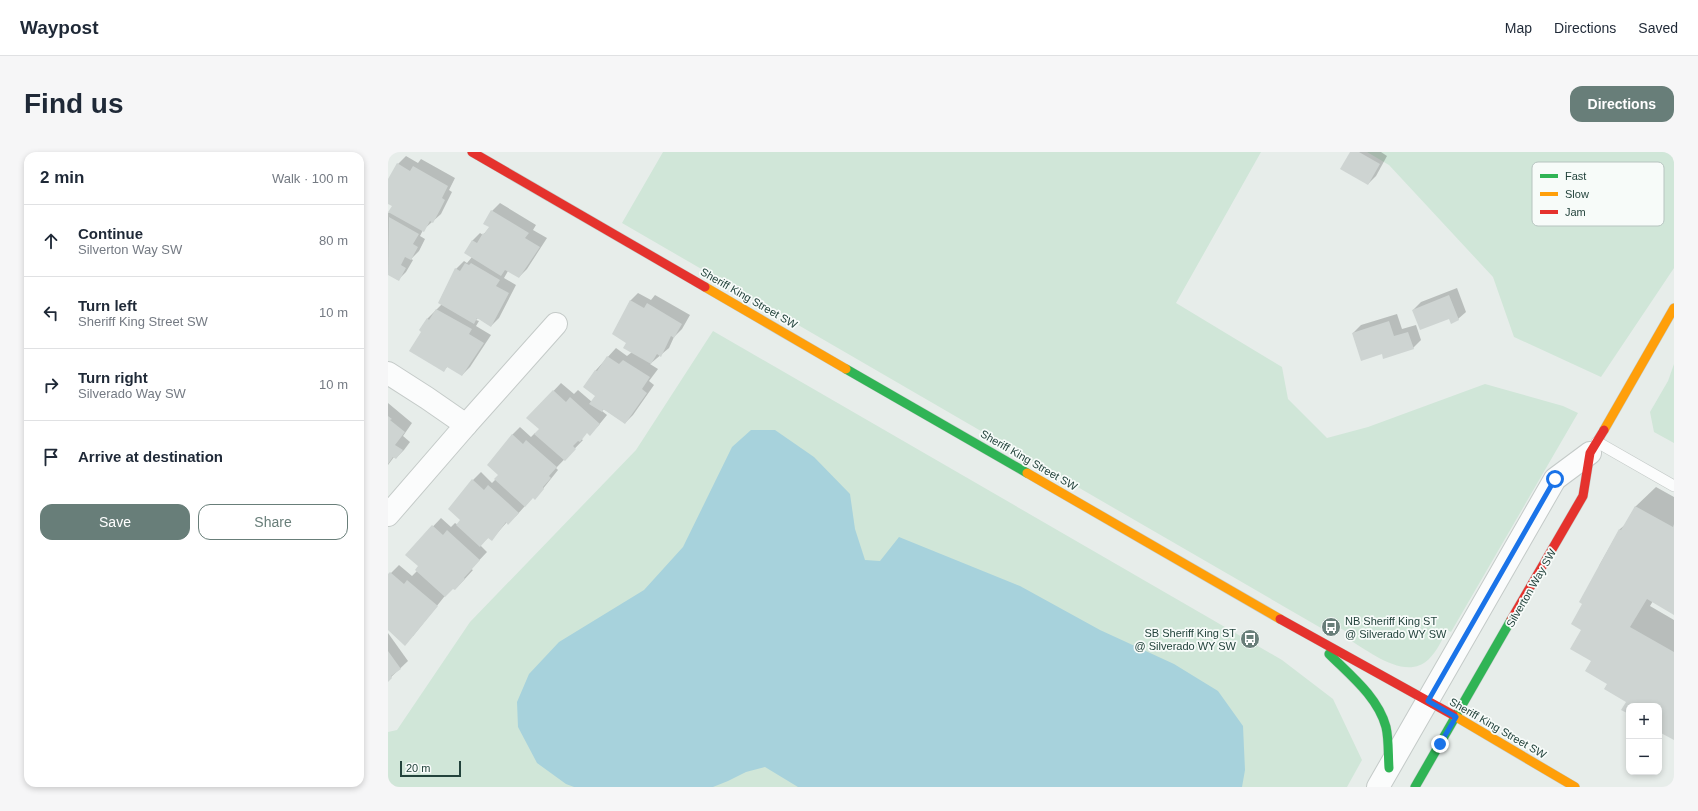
<!DOCTYPE html>
<meta charset="utf-8">
<style>
body{margin:0;font-family:Arial,sans-serif;background:#f6f6f7;color:#1f2937}
.controls{position:absolute;right:12px;bottom:12px;display:grid;overflow:hidden;border-radius:8px;box-shadow:0 2px 6px #0003}
.controls button{width:36px;height:36px;display:grid;place-items:center;padding:0;border:0;border-bottom:1px solid #e0e1e3;background:#fff;color:#1f2937;font:20px sans-serif}
.scale{position:absolute;left:12px;bottom:10px;width:61px;box-sizing:border-box;padding-left:4px;border:2px solid #23433c;border-top:0;font-size:11px;line-height:14px;white-space:nowrap;color:#23433c;-webkit-text-stroke:3px #f7fbf9;paint-order:stroke}
.stop{position:absolute;width:12px;height:12px;margin:-9px;border:3px solid #1a73e8;border-radius:50%;background:#fff}
.stop.end{background:#1a73e8;border-color:#fff;box-shadow:0 1px 4px #0008}
.list{margin:0;padding:0;list-style:none}
h2{display:flex;justify-content:space-between;align-items:center;height:52px;margin:0;padding:0 16px;font-size:17px}
h2 small{font-size:13px;font-weight:400;color:#747a83}
.list li{display:grid;grid-template-columns:26px 1fr auto;gap:12px;align-items:center;box-sizing:border-box;height:72px;padding:0 16px;border-top:1px solid #e0e1e3}
.list b{display:block;font-size:15px;white-space:nowrap}
.list p{margin:0;font-size:13px;white-space:nowrap;color:#747a83}
.list em{font-size:13px;font-style:normal;color:#747a83}
.actions{display:flex;gap:8px;padding:12px 16px}
.actions a{flex:1;padding:9px 0;border:1px solid #687e79;border-radius:12px;text-align:center;font-size:14px;color:#687e79}
.actions .main{background:#687e79;color:#fff}
.icon{flex:none;width:22px;height:22px;fill:none;stroke:currentColor;stroke-width:2;stroke-linecap:round;stroke-linejoin:round}
.map{position:relative;flex:none;width:1286px;height:635px;overflow:hidden;border-radius:12px}
header{display:flex;align-items:center;gap:24px;box-sizing:border-box;height:56px;padding:0 20px;background:#fff;border-bottom:1px solid #e0e1e3}
header strong{font-size:19px}
nav{display:flex;gap:22px;margin-inline-start:auto;font-size:14px}
.intro{display:flex;align-items:center;justify-content:space-between;box-sizing:border-box;height:96px;padding:0 24px}
h1{margin:0;font-size:28px}
.button{padding:10px 18px;border-radius:12px;background:#687e79;color:#fff;font-size:14px;font-weight:700}
main{display:flex;gap:24px;padding:0 24px}
aside{flex:1;background:#fff;border-radius:12px;box-shadow:0 2px 6px #0003}
.map>svg:first-child{display:block}
</style>
<header>
<strong>Waypost</strong>
<nav><a>Map</a><a>Directions</a><a>Saved</a></nav>
</header>
<div class="intro"><h1>Find us</h1><a class="button">Directions</a></div>
<main>
<aside>
<h2>2 min<small>Walk · 100 m</small></h2>
<ul class="list">
<li><svg class="icon" aria-label="ahead" viewBox="0 0 24 24"><path d="M12 20V5M6 11l6-6 6 6"/></svg><div><b>Continue</b><p>Silverton Way SW</p></div><em>80 m</em></li>
<li><svg class="icon" aria-label="left" viewBox="0 0 24 24"><path d="M17 20v-9H6M10 6l-5 5 5 5"/></svg><div><b>Turn left</b><p>Sheriff King Street SW</p></div><em>10 m</em></li>
<li><svg class="icon" aria-label="right" viewBox="0 0 24 24"><path d="M7 20v-9h11M14 6l5 5-5 5"/></svg><div><b>Turn right</b><p>Silverado Way SW</p></div><em>10 m</em></li>
<li><svg class="icon" aria-label="arrive" viewBox="0 0 24 24"><path d="M6 21V4h12l-3 4 3 4H6"/></svg><div><b>Arrive at destination</b></div></li>
</ul>
<div class="actions"><a class="main">Save</a><a>Share</a></div>
</aside>
<div class="map">
<svg width="1286" height="635" viewBox="0 0 1286 635">
<rect width="100%" height="100%" fill="#e7edea"/>
<g fill="#d0e6d8">
<path d="M275 0H873L788 151 894 215 900 247 939 286 980 275 1097 232 1175 254 1190 261 1063 480 1059 478C1054 488 1049 499 1041 507 1018 530 981 499 960 487L962 482 939 468 933 476 234 71Z"/>
<polygon points="979,0 1286,0 1286,116 1213,225 1126,185 1105,125 1001,13"/>
<polygon points="325,179 894,508 945,547 974,608 959,635 0,635 0,580 9,578 82,470 248,298"/>
<polygon points="1286,212 1286,291 1266,280 1262,260 1280,229"/>
</g>
<polygon fill="#a7d2dc" points="363,278 387,278 426,305 462,342 467,377 477,408 492,409 511,385 632,434 712,478 786,512 830,539 855,574 857,618 854,635 410,635 377,615 358,620 340,629 325,635 186,635 178,632 149,611 130,575 129,550 141,522 171,490 256,438 295,395 344,295"/>
<g fill="#0003">
<polygon points="963,0 993,0 999,4 988,24 980,32"/>
<polygon points="18,4 30,11 33,7 67,26 61,38 64,40 53,62 35,78 32,84 37,87 31,99 23,107 25,108 18,120 10,128 0,122 0,60 1,61 5,54 0,51 0,29 10,12"/>
<polygon points="112,51 148,73 145,78 159,86 139,117 131,125 120,119 116,126 128,133 111,166 103,174 90,166 88,168 91,169 88,174 103,183 82,215 74,223 60,214 55,219 35,179 39,167 54,152 68,117 76,109 79,111 84,105 84,89 92,81 95,83 101,76 104,59"/>
<polygon points="1069,136 1078,160 1070,167 1025,158 1033,150"/>
<polygon points="250,141 263,148 267,143 302,163 294,177 286,185 281,196 262,212 270,217 261,229 266,233 245,263 237,271 216,257 214,259 219,263 210,274 199,280 193,287 195,288 168,316 170,318 154,338 145,345 128,364 119,370 104,387 101,385 92,393 99,400 83,417 85,418 75,429 67,437 65,436 56,445 25,484 0,477 0,424 11,413 24,424 29,419 32,414 19,402 53,366 63,375 67,371 70,373 74,368 85,328 93,320 104,331 108,327 111,323 124,283 132,275 143,285 147,281 148,282 152,277 140,266 173,231 186,242 190,238 204,250 208,243 196,235 208,218 228,196 239,204 244,200 239,190 242,149"/>
<polygon points="1009,162 1014,177 1028,173 1033,188 1025,196 994,201 965,181 973,173"/>
<polygon points="0,251 24,271 15,284 22,290 16,298 8,306 6,305 0,313"/>
<polygon points="1268,335 1286,345 1286,462 1265,449 1262,454 1286,468 1286,587 1271,579 1271,554 1241,554 1241,561 1239,549 1220,532 1194,478 1196,452 1212,412 1232,377 1238,372 1247,355"/>
<polygon points="0,481 20,509 0,528"/>
</g>
<g fill="#ced4d2">
<polygon points="962,0 971,0 992,12 980,33 952,17"/>
<polygon points="9,11 22,19 25,14 60,34 54,46 57,48 52,58 45,71 42,69 36,80 0,60 4,54 0,52 0,27"/>
<polygon points="103,58 141,81 137,86 152,95 131,126 117,118 113,124 76,101 84,88 89,91 95,81 96,82 101,75 95,72"/>
<polygon points="1,65 31,82 25,92 30,95 23,108 17,105 13,113 18,116 11,129 0,123"/>
<polygon points="77,111 81,113 83,111 112,128 108,134 121,141 103,175 89,166 86,172 50,151 67,116 72,119"/>
<polygon points="1061,143 1071,168 1063,172 1061,167 1032,178 1024,158"/>
<polygon points="242,148 256,156 259,151 294,172 286,186 283,184 273,205 269,202 263,212 235,196 238,191 224,182"/>
<polygon points="48,157 84,177 81,182 96,191 74,224 59,215 56,220 21,199 33,180 31,178 39,166 41,168"/>
<polygon points="1001,169 1006,184 1020,180 1026,197 995,207 994,202 973,209 964,181"/>
<polygon points="219,204 231,212 235,208 262,225 254,237 259,241 237,272 215,257 214,260 201,252 207,244 195,235 207,218 209,219"/>
<polygon points="165,238 178,250 182,245 212,272 202,284 199,281 192,290 190,289 185,294 188,297 177,309 146,282 151,277 138,266"/>
<polygon points="0,264 4,267 2,268 17,280 7,293 15,298 8,307 5,305 0,312"/>
<polygon points="124,282 135,292 138,288 169,315 161,324 163,326 155,335 156,337 147,348 145,346 137,355 106,327 110,323 99,313"/>
<polygon points="84,327 96,338 100,333 131,361 120,373 118,370 104,389 100,386 92,395 68,373 72,368 60,357"/>
<polygon points="1247,354 1285,375 1286,372 1286,463 1259,447 1242,475 1286,500 1286,588 1271,580 1271,554 1241,554 1241,562 1233,558 1238,550 1216,537 1219,532 1197,519 1203,509 1182,497 1193,478 1183,472 1194,452 1191,450 1231,377 1233,378"/>
<polygon points="44,373 55,383 59,378 92,408 76,426 77,427 67,438 65,437 57,445 27,418 30,414 17,403"/>
<polygon points="2,420 16,432 19,428 50,454 17,494 0,478 0,422"/>
<polygon points="0,499 13,517 3,524 4,526 0,530"/>
</g>
<g fill="none" stroke-linecap="round" stroke-linejoin="round">
<defs>
<polyline id="lane" points="1209,290 1286,334"/>
<g id="street">
<polyline points="0,221 39,246 78,273 0,363"/>
<polyline points="78,273 168,172"/>
<polyline points="990,635 1167,327 1202,301"/>
</g>
<g id="fast">
<polyline points="458,217 639,321"/>
<path d="M941 502C962 523 990 545 998 575 1001 588 1000 603 1001 616"/>
<polyline points="1027,635 1123,468"/>
</g>
<g id="slow">
<polyline points="317,135 458,217"/>
<polyline points="1216,278 1286,156"/>
<polyline points="639,321 892,467"/>
<polyline points="1065,563 1187,635"/>
</g>
<g id="jam">
<polyline points="84,0 317,135"/>
<polyline points="892,467 1065,563"/>
<polyline points="1123,468 1195,344 1202,301 1216,278"/>
</g>
</defs>
<use href="#lane" stroke="#c4cac8" stroke-width="12"/>
<use href="#street" stroke="#c4cac8" stroke-width="24"/>
<use href="#fast" stroke="#c3cbc8" stroke-width="10"/>
<use href="#slow" stroke="#c3cbc8" stroke-width="10"/>
<use href="#jam" stroke="#c3cbc8" stroke-width="10"/>
<use href="#lane" stroke="#fbfcfc" stroke-width="11"/>
<use href="#street" stroke="#fbfcfc" stroke-width="22"/>
<use href="#fast" stroke="#30b455" stroke-width="9"/>
<use href="#slow" stroke="#ff9f0a" stroke-width="9"/>
<use href="#jam" stroke="#e5322d" stroke-width="9"/>
</g>
<g fill="none" stroke-linecap="round" stroke-linejoin="round">
<polyline stroke="#1a73e8" stroke-width="5" points="1052,592 1068,565 1040,549 1167,327"/>
</g>
<defs>
<symbol id="bus-disc" viewBox="-11 -11 22 22"><circle r="9.5" fill="#687e79" stroke="#f7fbf9"/><path d="M-5-6H5V4H4V6H2V4H-2V6H-4V4H-5ZM-3.5-4V0h7V-4ZM-3.5 1.2v1.5H-2V1.2ZM2 1.2v1.5H3.5V1.2Z" fill="#fff"/></symbol>
</defs>
<g fill-rule="evenodd">
<use href="#bus-disc" x="932" y="464" width="22" height="22"/>
<use href="#bus-disc" x="851" y="476" width="22" height="22"/>
</g>
<g text-anchor="middle" dominant-baseline="central" stroke-width="3.5" stroke-linejoin="round" paint-order="stroke">
<g font-size="11" fill="#23433c" stroke="#f7fbf9">
<text transform="translate(361 146) rotate(30)">Sheriff King Street SW</text>
<text transform="translate(641 308) rotate(30)">Sheriff King Street SW</text>
<text transform="translate(1143 436) rotate(-60)">Silverton Way SW</text>
<text transform="translate(1110 576) rotate(30)">Sheriff King Street SW</text>
</g>
<g font-size="11" fill="#23433c" stroke="#f7fbf9" text-anchor="start">
<text x="957" y="469">NB Sheriff King ST<tspan x="957" dy="13">@ Silverado WY SW</tspan></text>
<text x="848" y="481" text-anchor="end">SB Sheriff King ST<tspan x="848" dy="13">@ Silverado WY SW</tspan></text>
</g>
</g>
<rect x="1144" y="10" width="132" height="64" rx="6" fill="#f7fbf9" stroke="#b7c4c0" stroke-width="1"/>
<rect x="1152" y="22" width="18" height="4" fill="#30b455"/>
<rect x="1152" y="40" width="18" height="4" fill="#ff9f0a"/>
<rect x="1152" y="58" width="18" height="4" fill="#e5322d"/>
<g font-size="11" fill="#23433c">
<text x="1177" y="28">Fast</text>
<text x="1177" y="46">Slow</text>
<text x="1177" y="64">Jam</text>
</g>
</svg>
<div class="controls">
<button>+</button>
<button>−</button>
</div>
<div class="scale">20 m</div>
<div class="stop" style="left:1167px;top:327px"></div>
<div class="stop end" style="left:1052px;top:592px"></div>
</div>
</main>
